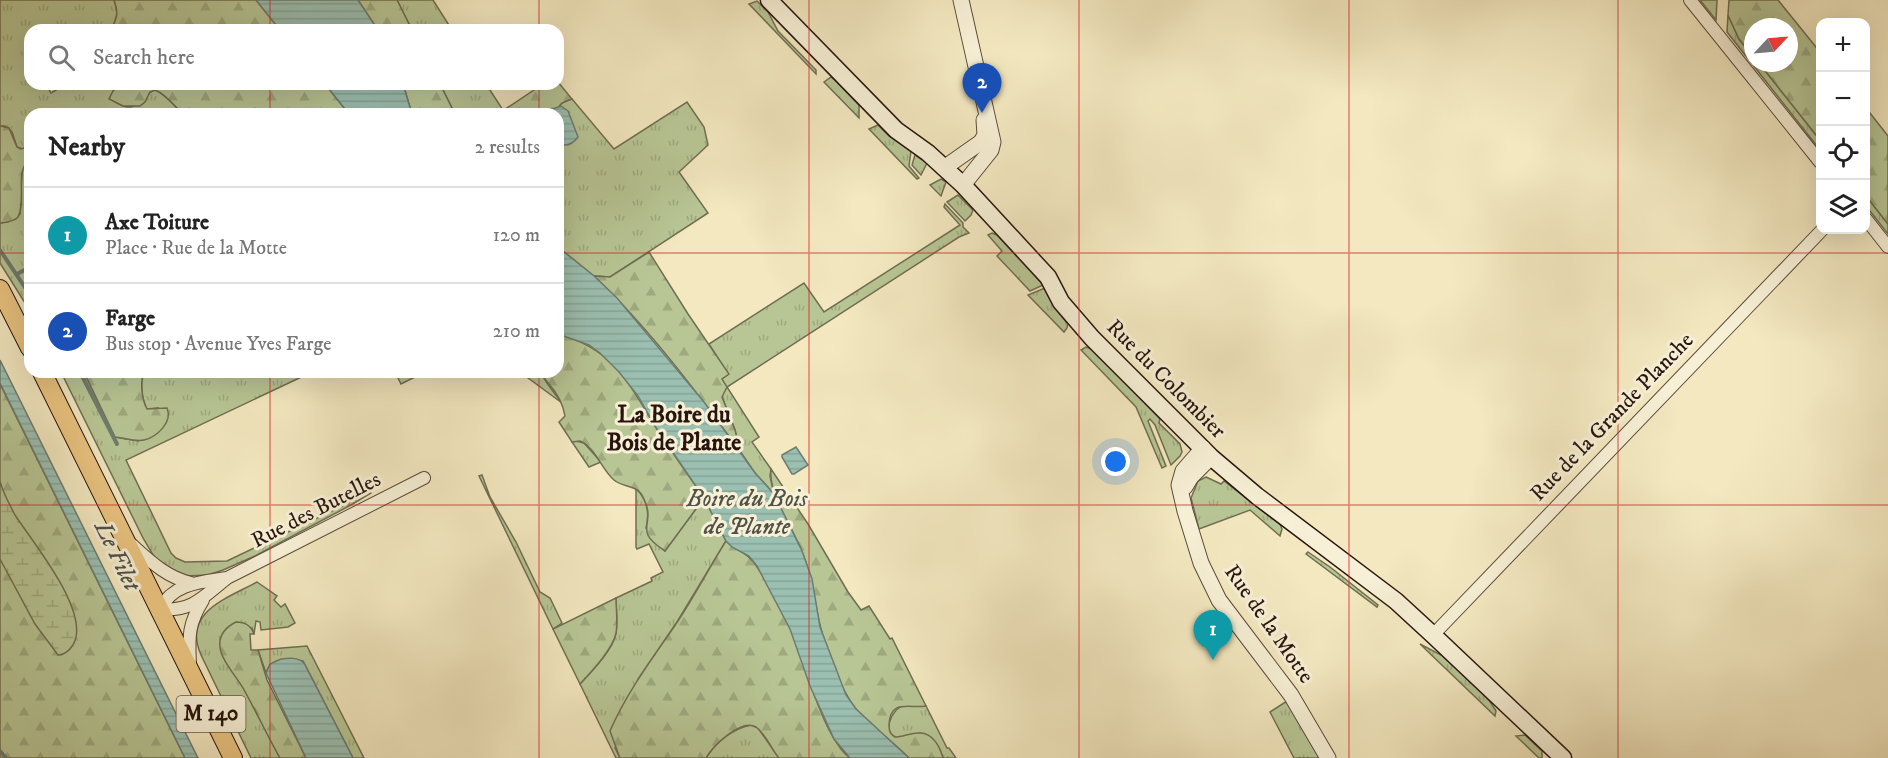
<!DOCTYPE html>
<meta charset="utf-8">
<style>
body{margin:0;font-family:"IM FELL DW Pica",serif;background:#f2f2f2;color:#222}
.controls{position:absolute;right:18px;top:18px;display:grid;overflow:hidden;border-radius:12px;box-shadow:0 6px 24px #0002}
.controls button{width:54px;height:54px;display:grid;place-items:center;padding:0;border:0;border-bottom:2px solid #e0e0e0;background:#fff;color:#222;font:30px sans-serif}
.compass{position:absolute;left:1744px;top:18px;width:54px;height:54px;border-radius:50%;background:#fff;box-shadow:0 6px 24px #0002;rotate:64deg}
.you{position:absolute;left:1116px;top:462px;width:21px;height:21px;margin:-15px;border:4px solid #fff;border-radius:50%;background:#1a73e8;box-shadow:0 0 0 9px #1a73e833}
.badge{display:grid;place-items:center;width:39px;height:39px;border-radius:50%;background:#8f2418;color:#fff;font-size:20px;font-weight:700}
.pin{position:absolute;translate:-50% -50px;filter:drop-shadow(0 2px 3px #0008)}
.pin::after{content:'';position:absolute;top:32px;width:21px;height:18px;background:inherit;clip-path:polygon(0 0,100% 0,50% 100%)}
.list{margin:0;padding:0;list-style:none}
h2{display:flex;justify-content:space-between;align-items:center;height:78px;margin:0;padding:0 24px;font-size:26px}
h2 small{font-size:20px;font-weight:400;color:#767676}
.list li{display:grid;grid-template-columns:39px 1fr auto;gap:18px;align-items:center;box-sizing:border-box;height:96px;padding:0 24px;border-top:2px solid #e0e0e0}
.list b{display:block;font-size:22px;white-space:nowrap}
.list p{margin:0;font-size:20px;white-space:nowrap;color:#767676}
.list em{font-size:20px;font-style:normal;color:#767676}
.icon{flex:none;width:33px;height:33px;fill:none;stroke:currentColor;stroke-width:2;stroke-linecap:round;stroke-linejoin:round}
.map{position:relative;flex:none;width:1888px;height:758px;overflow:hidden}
.search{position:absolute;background:#fff;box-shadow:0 6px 24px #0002;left:24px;top:24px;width:540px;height:66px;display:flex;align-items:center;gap:15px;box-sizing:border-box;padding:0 21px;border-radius:18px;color:#767676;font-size:22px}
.panel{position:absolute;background:#fff;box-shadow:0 6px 24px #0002;left:24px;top:108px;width:540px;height:270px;border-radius:18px}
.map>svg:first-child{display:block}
</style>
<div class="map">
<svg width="1888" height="758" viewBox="0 0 1888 758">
<defs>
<pattern id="grass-tufts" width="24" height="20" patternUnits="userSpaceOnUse" patternTransform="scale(1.5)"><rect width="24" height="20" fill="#b8c695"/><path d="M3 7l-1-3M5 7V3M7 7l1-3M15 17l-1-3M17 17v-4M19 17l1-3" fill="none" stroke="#9ea97f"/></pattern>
<pattern id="forest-firs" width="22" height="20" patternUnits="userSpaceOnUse" patternTransform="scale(1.5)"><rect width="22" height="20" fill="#b8c695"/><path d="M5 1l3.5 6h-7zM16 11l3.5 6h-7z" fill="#9ea97f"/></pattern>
<pattern id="wetland-marsh" width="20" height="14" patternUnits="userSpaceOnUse" patternTransform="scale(1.5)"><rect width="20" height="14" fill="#b8c695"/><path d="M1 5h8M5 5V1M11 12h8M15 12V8" fill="none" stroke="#9ea97f"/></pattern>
<pattern id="water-rules" width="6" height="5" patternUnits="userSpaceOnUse" patternTransform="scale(1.5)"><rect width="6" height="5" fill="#9bc0b2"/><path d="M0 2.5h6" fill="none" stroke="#86a498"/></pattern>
</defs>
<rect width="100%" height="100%" fill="#f3e8c0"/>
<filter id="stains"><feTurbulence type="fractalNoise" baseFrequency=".00333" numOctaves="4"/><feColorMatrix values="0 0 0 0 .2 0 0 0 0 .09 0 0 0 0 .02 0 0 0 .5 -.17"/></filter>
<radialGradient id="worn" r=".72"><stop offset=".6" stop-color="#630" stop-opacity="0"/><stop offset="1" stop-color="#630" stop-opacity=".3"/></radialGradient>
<g fill="url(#grass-tufts)" stroke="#706e52" stroke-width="1.5">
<path d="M0 0H114C119 13 117 18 111 30H30V84H46L51 93 63 86V84H121L118 86 114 101C137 116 138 99 155 89 167 95 173 105 183 114H30V152L17 147 12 132 5 126H0Z"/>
<polygon points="397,0 433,0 452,30 412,30"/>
<polygon points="1700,0 1717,0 1716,20"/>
<polygon points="757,1 768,12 778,31 816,70 816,74 749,4"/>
<polygon points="1728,15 1739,39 1753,56 1753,63 1759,63 1820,140 1820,150 1727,32"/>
<polygon points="831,77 836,81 859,105 859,118 824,82"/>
<polygon points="440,84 486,84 503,110 498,114 455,114"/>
<path d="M572 99 614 149 687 102 704 127 708 145 679 172 708 213 610 277 594 276 558 247V153L561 136 558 114H557C558 104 562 102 572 99Z"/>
<polygon points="878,125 889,136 911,151 909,166 919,178 917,179 869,129"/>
<polygon points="915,155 927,163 921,175 912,165"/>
<polygon points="30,158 30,311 0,263 0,223 8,222 20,214 22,169"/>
<polygon points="941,179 946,182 941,196 930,185"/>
<polygon points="958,195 973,210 971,215 965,221 947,202"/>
<polygon points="1866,196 1888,224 1888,234 1866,206"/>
<polygon points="945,204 963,223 963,227 969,233 959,237 727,387 759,437 752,442 771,469 770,476 774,494 755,473 740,451 735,430 722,397 722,379 728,374 709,344 804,283 824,312 960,225 944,207"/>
<polygon points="992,233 997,235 1043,285 1030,291 997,256 1002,251 988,235"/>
<polygon points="1045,288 1055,308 1068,324 1067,328 1064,332 1028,295"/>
<polygon points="1086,347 1094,350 1160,419 1159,423 1180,444 1182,452 1180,456 1171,465 1155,425 1150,419 1148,421 1166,466 1162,468 1136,407 1081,350"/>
<path d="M61 372H84L115 437 138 441 158 408 147 409C142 400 139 380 145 372H312L126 460 171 553 176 558 185 562 227 561 355 500 353 495 368 488 371 493 351 505 255 556 223 570 208 575 185 576 174 574 156 560 143 538Z"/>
<polygon points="395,372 425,372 401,384"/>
<path d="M520 372H541C544 381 555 394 562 403Z"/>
<polygon points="576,441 584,443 601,462 589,467 572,442"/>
<polygon points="482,475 490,497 516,542 540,592 550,598 562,623 553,629 479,476"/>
<polygon points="1206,477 1221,484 1224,481 1280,524 1282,529 1280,536 1250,510 1199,529 1191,498 1198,481"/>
<path d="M636 488C647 500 650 512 646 528L665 551 704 498 726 541 677 622 638 679 615 748 620 758H616L580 684C591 672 613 650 616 633 618 622 616 609 616 598L652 581 651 578 663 572 649 544 637 549 636 547Z"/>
<polygon points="1308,552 1330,567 1378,605 1377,607 1306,554"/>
<path d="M257 582 277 596 274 600 281 607 285 604 295 623 288 627 261 630 260 622 256 621 254 634 252 628 225 660 243 687 280 758H251L201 655C182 612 226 599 257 582Z"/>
<polygon points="1420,644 1443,656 1489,700 1496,711 1495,716"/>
<path d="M307 646 364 758H353L303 661C288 659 271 656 266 673L258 650Z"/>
<polygon points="1287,701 1320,758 1294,758 1270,712"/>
<path d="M906 705 926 706 947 748H949L956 758H943L940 750 921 733C914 734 903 739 896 737 883 735 889 708 906 705Z"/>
<path d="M751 725 758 728 779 758H706C716 742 732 729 751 725Z"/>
<polygon points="1525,735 1542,751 1542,758 1539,758 1516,736"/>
</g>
<g fill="url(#forest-firs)" stroke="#706e52" stroke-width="1.5">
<path d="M114 0H256L280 30H111C117 18 119 13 114 0Z"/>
<polygon points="358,0 397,0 412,30 378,30"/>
<polygon points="1729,0 1778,0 1820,52 1820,140 1759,63 1789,63 1789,27 1753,27 1753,56 1739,39 1728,15"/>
<path d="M558 82 572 99C562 102 558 104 557 114H498L543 84H558Z"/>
<path d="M121 84H325L349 114H183C173 105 167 95 155 90L150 92 145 102 140 106H123L109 99 113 91Z"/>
<polygon points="403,84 440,84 455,114 412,114"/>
<polygon points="1866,108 1888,136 1888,224 1866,196"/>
<path d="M0 126 9 128 17 147 21 149 27 147C34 160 24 160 22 173 20 184 24 208 18 217 14 222 6 222 0 223Z"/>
<path d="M649 252 688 314 729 374 722 379 727 387 722 397 735 430 740 451C696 391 648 327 594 276L610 277Z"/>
<path d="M558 334C612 348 628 382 655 426 670 450 688 474 704 498L665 551C631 529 657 526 644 499 637 483 625 489 614 480 601 469 596 448 580 441L572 442 559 422 565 416C563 404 557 393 549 384 546 380 543 378 541 372H558Z"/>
<path d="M84 372H145C139 380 142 400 147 409L167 408C173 422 157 437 144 440 136 442 124 438 115 437Z"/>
<polygon points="0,384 185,758 0,758"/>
<path d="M771 469 808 524 848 592 861 610 869 606 890 639 892 638 926 706C910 709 890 698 889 725 889 731 890 734 895 737 903 737 912 732 920 733 933 733 940 747 943 758H909C889 737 863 723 848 697 837 679 825 645 820 625 814 599 812 574 801 549 792 527 768 493 771 469Z"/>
<path d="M726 541C737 552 747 551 757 567 770 586 781 608 790 628 804 660 823 738 850 758H779C772 750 765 733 756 727 741 718 713 746 706 758H620L610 731C627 692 652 659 676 624 694 597 709 568 726 541Z"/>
<path d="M616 598C616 609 618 622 616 633 613 649 591 672 580 684L553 629Z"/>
<path d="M236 622C245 622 251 625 254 634H250L251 650H258L267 680 306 758H280C267 735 256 711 243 688 236 676 225 665 221 652 217 638 224 628 236 622Z"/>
</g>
<path fill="url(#wetland-marsh)" stroke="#706e52" stroke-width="1.5" d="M0 481C3 493 9 504 15 515 33 543 92 613 73 645 69 651 65 655 58 655L35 624 0 559Z"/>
<g fill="url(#water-rules)" stroke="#6d7c70" stroke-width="1.5">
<polygon points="256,0 358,0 378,30 280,30"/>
<polygon points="325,84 403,84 412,114 349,114"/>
<path d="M561 106 568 111 578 137C573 144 567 147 558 144V114H545L546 111Z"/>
<polygon points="558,247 594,276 617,298 704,402 755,473 774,494 802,551 812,579 820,627 846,695 856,709 909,758 850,758 834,739 810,686 790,629 757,566 749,556 732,547 726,541 704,498 655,426 638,396 619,372 600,353 589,345 558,334"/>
<polygon points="0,360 198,758 185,758 0,383"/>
<polygon points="796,447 808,465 794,474 792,474 782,457 782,455"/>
<path d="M281 659C289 658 298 657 304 663L353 758H306L266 673 270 664Z"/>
</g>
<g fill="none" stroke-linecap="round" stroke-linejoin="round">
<g stroke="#6d7c70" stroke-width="4">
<polyline points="0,250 30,295"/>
<polyline points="17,274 30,267"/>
<polyline points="80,372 117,444"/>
<polyline points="0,751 6,758"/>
</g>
<defs>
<g id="minor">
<polyline points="1690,0 1820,162"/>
<polyline points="1866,219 1888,247"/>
<path d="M131 544C150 561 166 577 191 583"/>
<path d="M227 578C201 582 173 583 160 609 192 612 203 597 227 578L424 478"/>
<polyline points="1433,635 1822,230"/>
<path d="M190 666C189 638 187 626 203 600"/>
</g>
<g id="tertiary">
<polyline points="961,0 993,142 991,150 963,185"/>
<polyline points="944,168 981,142 985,135 984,120"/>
<polyline points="1203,448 1183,471 1179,485 1185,511 1201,563 1219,600 1291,695 1328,758"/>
<polyline points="1185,487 1191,477 1211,457"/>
</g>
<polyline id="secondary" points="769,0 896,130 928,153 963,185 1048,277 1061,302 1092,338 1211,457 1257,496 1396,601 1433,635 1563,758"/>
<g id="primary">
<polyline points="0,289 30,348"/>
<polyline points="42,372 233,758"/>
</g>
</defs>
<use href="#minor" stroke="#5a4a3a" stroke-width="14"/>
<use href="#tertiary" stroke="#5a4a3a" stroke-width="17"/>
<use href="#secondary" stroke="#27150e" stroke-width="19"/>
<use href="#primary" stroke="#27150e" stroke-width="20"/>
<use href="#minor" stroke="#f7f0d6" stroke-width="12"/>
<use href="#tertiary" stroke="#f7f0d6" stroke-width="15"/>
<use href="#secondary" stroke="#f7f0d6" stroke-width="16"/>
<use href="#primary" stroke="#eac480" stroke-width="18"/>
</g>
<path fill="none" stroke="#d62828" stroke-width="1.5" stroke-opacity="0.55" d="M270 0V30M539 0V30M809 0V758M1079 0V758M1349 0V758M1618 0V758M270 84V114M539 84V114M0 253H30M558 253H1888M270 372V758M539 372V758M0 505H1888"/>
<g text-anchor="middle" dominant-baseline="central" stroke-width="6" stroke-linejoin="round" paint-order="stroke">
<rect fill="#f7f0d6" stroke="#65574a" stroke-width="1.5" x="176.5" y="696" width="69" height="36" rx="4.5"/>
<g font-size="21" font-weight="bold" fill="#27150e">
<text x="211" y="714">M 140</text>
</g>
<g font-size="22" fill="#27150e" stroke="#f7f0d6">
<text transform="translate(1166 379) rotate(45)">Rue du Colombier</text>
<text transform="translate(1612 417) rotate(-46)">Rue de la Grande Planche</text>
<text transform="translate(316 510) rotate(-27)">Rue des Butelles</text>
<text transform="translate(1269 624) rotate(55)">Rue de la Motte</text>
</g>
<g font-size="24" font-weight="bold" fill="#27150e" stroke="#f7f0d6">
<text x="674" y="415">La Boire du<tspan x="674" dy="28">Bois de Plante</tspan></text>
</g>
<g font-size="24" font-style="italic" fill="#505147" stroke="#f7f0d6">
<text x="747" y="499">Boire du Bois<tspan x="747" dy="28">de Plante</tspan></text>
<text transform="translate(117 556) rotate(64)">Le Filet</text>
</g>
</g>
<rect width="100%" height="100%" filter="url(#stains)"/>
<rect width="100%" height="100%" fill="url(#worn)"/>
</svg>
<div class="controls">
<button>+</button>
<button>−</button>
<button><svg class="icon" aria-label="locate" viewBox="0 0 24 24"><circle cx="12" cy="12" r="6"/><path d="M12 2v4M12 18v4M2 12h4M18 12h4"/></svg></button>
<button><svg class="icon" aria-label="layers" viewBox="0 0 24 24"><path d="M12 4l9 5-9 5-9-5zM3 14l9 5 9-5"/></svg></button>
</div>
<svg class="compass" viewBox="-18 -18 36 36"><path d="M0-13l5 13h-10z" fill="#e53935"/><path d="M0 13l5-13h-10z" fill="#767676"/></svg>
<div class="you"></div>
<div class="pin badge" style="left:1213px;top:660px;background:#0f9aa8">1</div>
<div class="pin badge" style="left:982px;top:113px;background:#1a4fb4">2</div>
<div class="search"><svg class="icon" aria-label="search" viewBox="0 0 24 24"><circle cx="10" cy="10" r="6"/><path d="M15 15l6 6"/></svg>Search here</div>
<section class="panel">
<h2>Nearby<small>2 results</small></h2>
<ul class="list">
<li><span class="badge" style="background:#0f9aa8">1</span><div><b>Axe Toiture</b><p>Place · Rue de la Motte</p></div><em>120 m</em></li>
<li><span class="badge" style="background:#1a4fb4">2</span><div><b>Farge</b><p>Bus stop · Avenue Yves Farge</p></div><em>210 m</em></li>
</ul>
</section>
</div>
